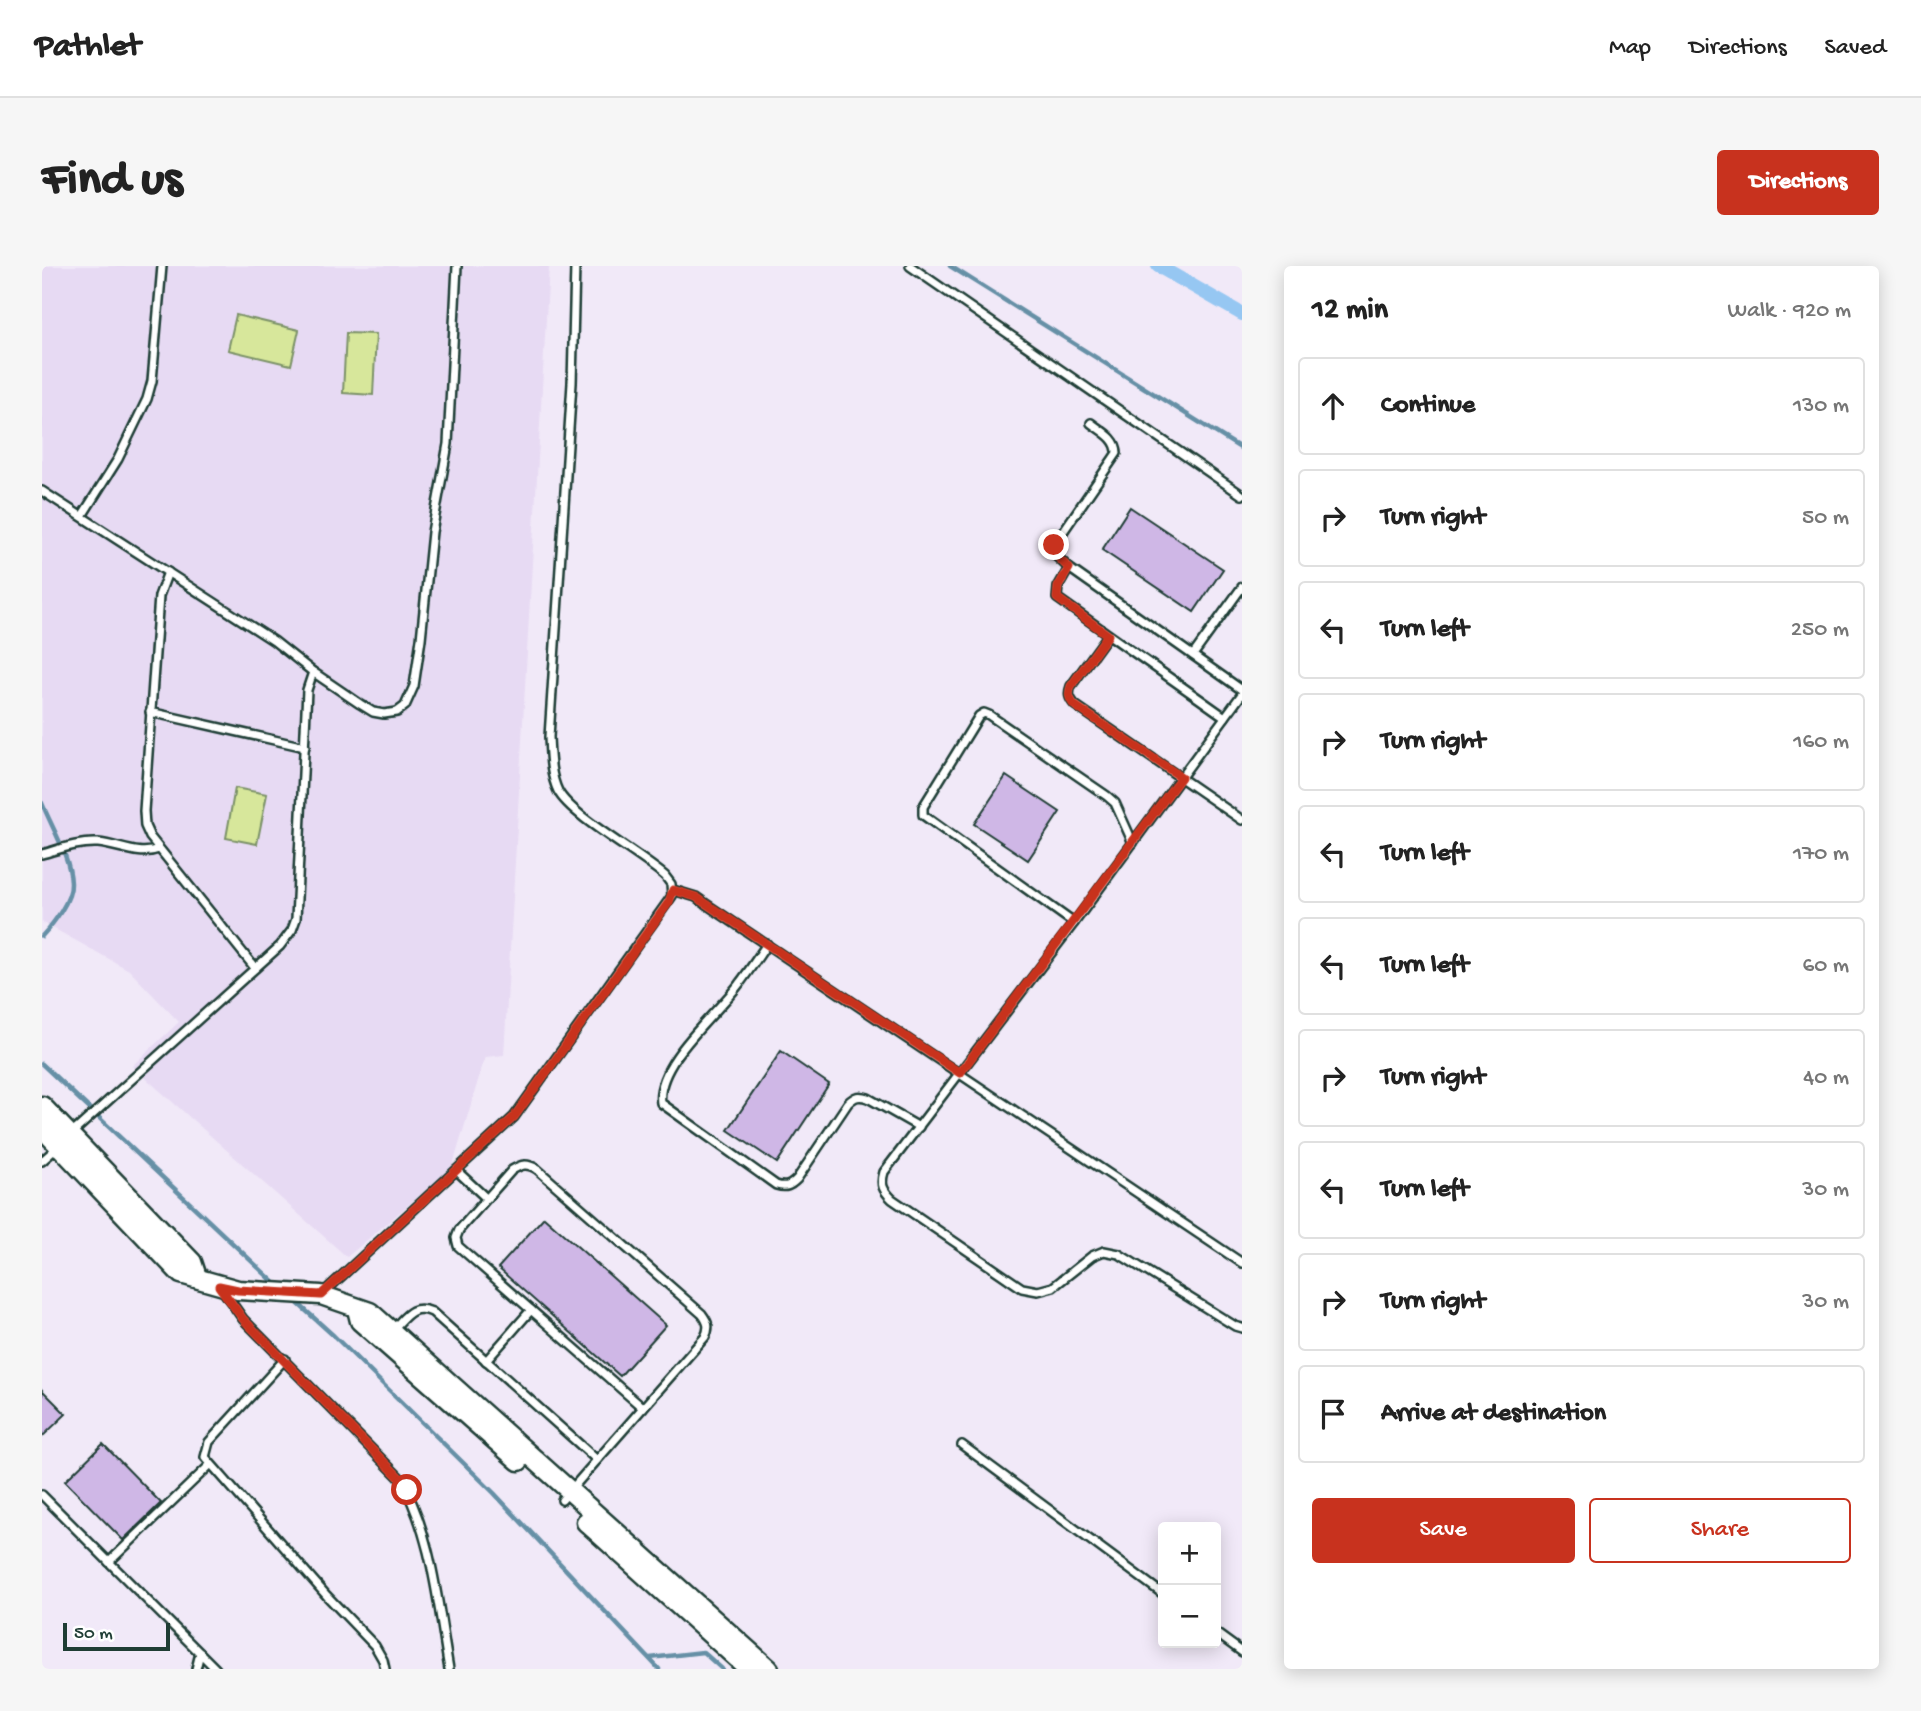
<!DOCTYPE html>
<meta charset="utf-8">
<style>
body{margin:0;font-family:"Gochi Hand",sans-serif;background:#f6f6f6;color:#222}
.controls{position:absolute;right:21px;bottom:21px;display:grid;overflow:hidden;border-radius:7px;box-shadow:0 4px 18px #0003}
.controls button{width:63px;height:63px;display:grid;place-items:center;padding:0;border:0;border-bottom:2px solid #e0e0e0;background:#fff;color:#222;font:35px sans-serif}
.scale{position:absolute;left:21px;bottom:18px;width:107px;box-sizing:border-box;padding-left:7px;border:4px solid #1f3d34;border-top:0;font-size:19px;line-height:24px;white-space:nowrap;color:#1f3d34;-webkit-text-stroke:5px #fff;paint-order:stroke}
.stop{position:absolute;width:21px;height:21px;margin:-16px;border:5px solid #c8321e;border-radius:50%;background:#fff}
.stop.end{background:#c8321e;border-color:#fff;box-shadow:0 2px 7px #0008}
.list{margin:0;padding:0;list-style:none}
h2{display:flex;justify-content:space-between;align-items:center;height:91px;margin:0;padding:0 28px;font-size:30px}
h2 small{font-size:23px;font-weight:400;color:#767676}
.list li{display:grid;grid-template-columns:46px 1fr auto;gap:21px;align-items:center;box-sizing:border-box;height:98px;margin:0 14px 14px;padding:0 14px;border:2px solid #e0e0e0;border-radius:7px}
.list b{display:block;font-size:26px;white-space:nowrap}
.list em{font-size:23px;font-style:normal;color:#767676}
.actions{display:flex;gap:14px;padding:21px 28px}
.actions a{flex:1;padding:16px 0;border:2px solid #c8321e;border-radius:7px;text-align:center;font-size:24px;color:#c8321e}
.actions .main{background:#c8321e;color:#fff}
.icon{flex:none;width:38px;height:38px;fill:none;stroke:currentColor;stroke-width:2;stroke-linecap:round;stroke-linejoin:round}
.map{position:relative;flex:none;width:1200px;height:1403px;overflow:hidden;border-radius:7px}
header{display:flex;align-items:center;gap:42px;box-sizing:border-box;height:98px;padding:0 35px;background:#fff;border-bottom:2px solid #e0e0e0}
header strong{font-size:33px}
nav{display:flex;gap:38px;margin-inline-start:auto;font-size:24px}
.intro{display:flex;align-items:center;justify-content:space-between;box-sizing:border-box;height:168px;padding:0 42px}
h1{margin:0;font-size:49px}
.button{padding:18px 32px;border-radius:7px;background:#c8321e;color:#fff;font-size:24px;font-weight:700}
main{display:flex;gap:42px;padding:0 42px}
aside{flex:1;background:#fff;border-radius:7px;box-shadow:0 4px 18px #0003}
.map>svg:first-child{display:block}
</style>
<header>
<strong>Pathlet</strong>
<nav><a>Map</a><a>Directions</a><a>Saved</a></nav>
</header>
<div class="intro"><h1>Find us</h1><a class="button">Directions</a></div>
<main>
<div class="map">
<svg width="1200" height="1403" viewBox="0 0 1200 1403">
<rect width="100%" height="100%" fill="#f1e9f8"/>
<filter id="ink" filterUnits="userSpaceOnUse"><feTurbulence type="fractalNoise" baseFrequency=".0143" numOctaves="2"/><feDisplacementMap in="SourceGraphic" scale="14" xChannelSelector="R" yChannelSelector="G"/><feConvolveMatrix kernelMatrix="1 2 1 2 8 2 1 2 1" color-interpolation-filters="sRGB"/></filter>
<g filter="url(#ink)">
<polygon fill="#e7daf3" points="0,0 507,0 462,789 443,791 410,902 305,991 90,800 137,756 87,704 0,656"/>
<g fill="#d7e79b" stroke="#7b9268" stroke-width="2">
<polygon points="194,49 257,64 249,99 186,84"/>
<polygon points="304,67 334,68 331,129 301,127"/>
<polygon points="193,522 225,528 215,578 184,572"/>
</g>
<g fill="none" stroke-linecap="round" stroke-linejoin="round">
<g stroke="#6690a6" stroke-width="4.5">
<polyline points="908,0 1200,183"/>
<path d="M0 537C10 562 28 590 29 617 30 634 11 658 0 670"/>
<polyline points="0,798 236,1020"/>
<polyline points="251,1033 292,1070 452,1227 617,1403"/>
<polyline points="608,1392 661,1386 680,1403"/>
</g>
<polyline stroke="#96c7f2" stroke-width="14" points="1116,0 1200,48"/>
</g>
<g fill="#cfb7e6" stroke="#1f3d34" stroke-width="2">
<polygon points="1088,241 1181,303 1152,346 1060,284"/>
<polygon points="964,510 1018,546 986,594 932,558"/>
<polygon points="739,785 787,818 735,897 686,864"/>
<polygon points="502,951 624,1059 578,1110 456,1002"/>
<polygon points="0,1124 24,1148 0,1171"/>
<polygon points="61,1178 119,1237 81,1274 23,1215"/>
</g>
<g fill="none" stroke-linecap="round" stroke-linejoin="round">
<defs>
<g id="service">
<polyline points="868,0 1200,229"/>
<path d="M1049 157C1059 165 1075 172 1075 187L1012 279 1011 287 1027 302 1200 424"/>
<polyline points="0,225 232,375 271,406 318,438 331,446 342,448 355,446 363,440 372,420 379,373 390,266 406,178 415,0"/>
<polyline points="40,250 76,193 105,133 110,115 120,0"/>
<polyline points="1027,302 1016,321 1015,332 1183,451"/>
<polyline points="126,306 117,330 102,545 103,560 108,571 213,702"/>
<path d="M1066 369 1029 420C1026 428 1027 432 1033 439L1200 554"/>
<polyline points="1151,389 1200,321"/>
<path d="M1200 428 1032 657 842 906C838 919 841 924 850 933L980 1022 996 1025 1011 1021 1050 990 1062 985 1077 988 1193 1060 1200 1062"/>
<polyline points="108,446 263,481"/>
<path d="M0 588C18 583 37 576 56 577 78 579 96 591 117 583"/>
<polyline points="631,624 654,631 664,638 1200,997"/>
<polyline points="1032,657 881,549 881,541 937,450 942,447 947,449 1065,530 1073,537 1091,577"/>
<path d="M725 678C716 691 707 705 697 718 676 747 613 797 619 837L734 919C744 922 748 920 755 913L806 837C813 830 817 829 826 832L877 861"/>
<polyline points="28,869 238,680 250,664 254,653 265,424 271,406"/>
<polyline points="0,895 17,880"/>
<polyline points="415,905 444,932"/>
<path d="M180 1023 201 1053 357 1211C390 1266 396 1340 407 1403"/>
<path d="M279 1029 472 851 630 630 629 618 623 610C598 588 529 550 516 525 508 508 508 489 507 471L530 117 533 0"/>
<path d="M349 1065C363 1052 369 1037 390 1046L555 1194"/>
<polyline points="243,1093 167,1176 163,1191 285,1330 333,1380 341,1394 343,1403"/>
<polyline points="444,1095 489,1044"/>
<polyline points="920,1179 1121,1328"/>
<polyline points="0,1229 174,1403"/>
<path d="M520 1234 663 1071C668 1061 666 1056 660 1048L495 903C485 897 480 898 470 904L417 964 414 972 416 980 601 1142"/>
<polyline points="67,1296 168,1199"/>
<polyline points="1174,1367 1200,1386"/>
<polyline points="154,1403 158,1387"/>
</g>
<g id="tertiary">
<polyline points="0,840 150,996 155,1011"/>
<polyline points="0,862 139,1008 196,1024 279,1029 328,1046 727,1403"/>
<polyline points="315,1043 318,1055 477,1195"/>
<polyline points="544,1256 707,1403"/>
</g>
</defs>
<use href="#service" stroke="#1f3d34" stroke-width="12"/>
<use href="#tertiary" stroke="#1f3d34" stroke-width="23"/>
<use href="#service" stroke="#fff" stroke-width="7"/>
<use href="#tertiary" stroke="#fff" stroke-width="18"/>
</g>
</g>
<g fill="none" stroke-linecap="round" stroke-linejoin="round" filter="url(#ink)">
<path stroke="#c8321e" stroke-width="9" d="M365 1224 357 1211 201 1053 177 1020 196 1024 279 1029 472 851 627 636 631 624 654 631 918 807 1139 511 1032 439C1027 432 1026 428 1029 420L1066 369 1015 332 1016 321 1027 302 1011 287 1012 279"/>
</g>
</svg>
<div class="controls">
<button>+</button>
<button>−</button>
</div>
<div class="scale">50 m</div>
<div class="stop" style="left:365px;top:1224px"></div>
<div class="stop end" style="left:1012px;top:279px"></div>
</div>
<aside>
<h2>12 min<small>Walk · 920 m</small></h2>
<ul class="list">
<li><svg class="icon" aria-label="ahead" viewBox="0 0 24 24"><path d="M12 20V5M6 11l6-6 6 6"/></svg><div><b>Continue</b></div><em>130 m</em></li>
<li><svg class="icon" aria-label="right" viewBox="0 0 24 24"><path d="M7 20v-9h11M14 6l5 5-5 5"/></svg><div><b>Turn right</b></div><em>50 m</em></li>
<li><svg class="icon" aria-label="left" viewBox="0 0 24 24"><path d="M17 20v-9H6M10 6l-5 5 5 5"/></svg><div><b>Turn left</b></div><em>250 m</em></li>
<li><svg class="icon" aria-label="right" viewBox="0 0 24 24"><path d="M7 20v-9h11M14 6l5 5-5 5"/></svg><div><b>Turn right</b></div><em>160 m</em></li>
<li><svg class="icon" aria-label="left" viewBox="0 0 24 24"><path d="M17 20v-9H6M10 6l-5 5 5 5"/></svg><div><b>Turn left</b></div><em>170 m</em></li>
<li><svg class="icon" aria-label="left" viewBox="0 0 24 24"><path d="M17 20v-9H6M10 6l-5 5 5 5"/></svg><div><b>Turn left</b></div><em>60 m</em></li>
<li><svg class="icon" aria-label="right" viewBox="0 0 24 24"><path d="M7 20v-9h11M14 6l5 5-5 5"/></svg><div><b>Turn right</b></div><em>40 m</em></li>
<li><svg class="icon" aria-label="left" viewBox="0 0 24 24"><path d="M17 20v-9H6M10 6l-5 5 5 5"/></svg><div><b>Turn left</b></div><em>30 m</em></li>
<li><svg class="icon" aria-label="right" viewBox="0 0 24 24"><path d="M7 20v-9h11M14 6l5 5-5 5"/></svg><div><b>Turn right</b></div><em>30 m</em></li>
<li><svg class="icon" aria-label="arrive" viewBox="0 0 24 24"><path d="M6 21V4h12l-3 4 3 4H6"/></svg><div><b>Arrive at destination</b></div></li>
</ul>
<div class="actions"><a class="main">Save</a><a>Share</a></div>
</aside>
</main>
